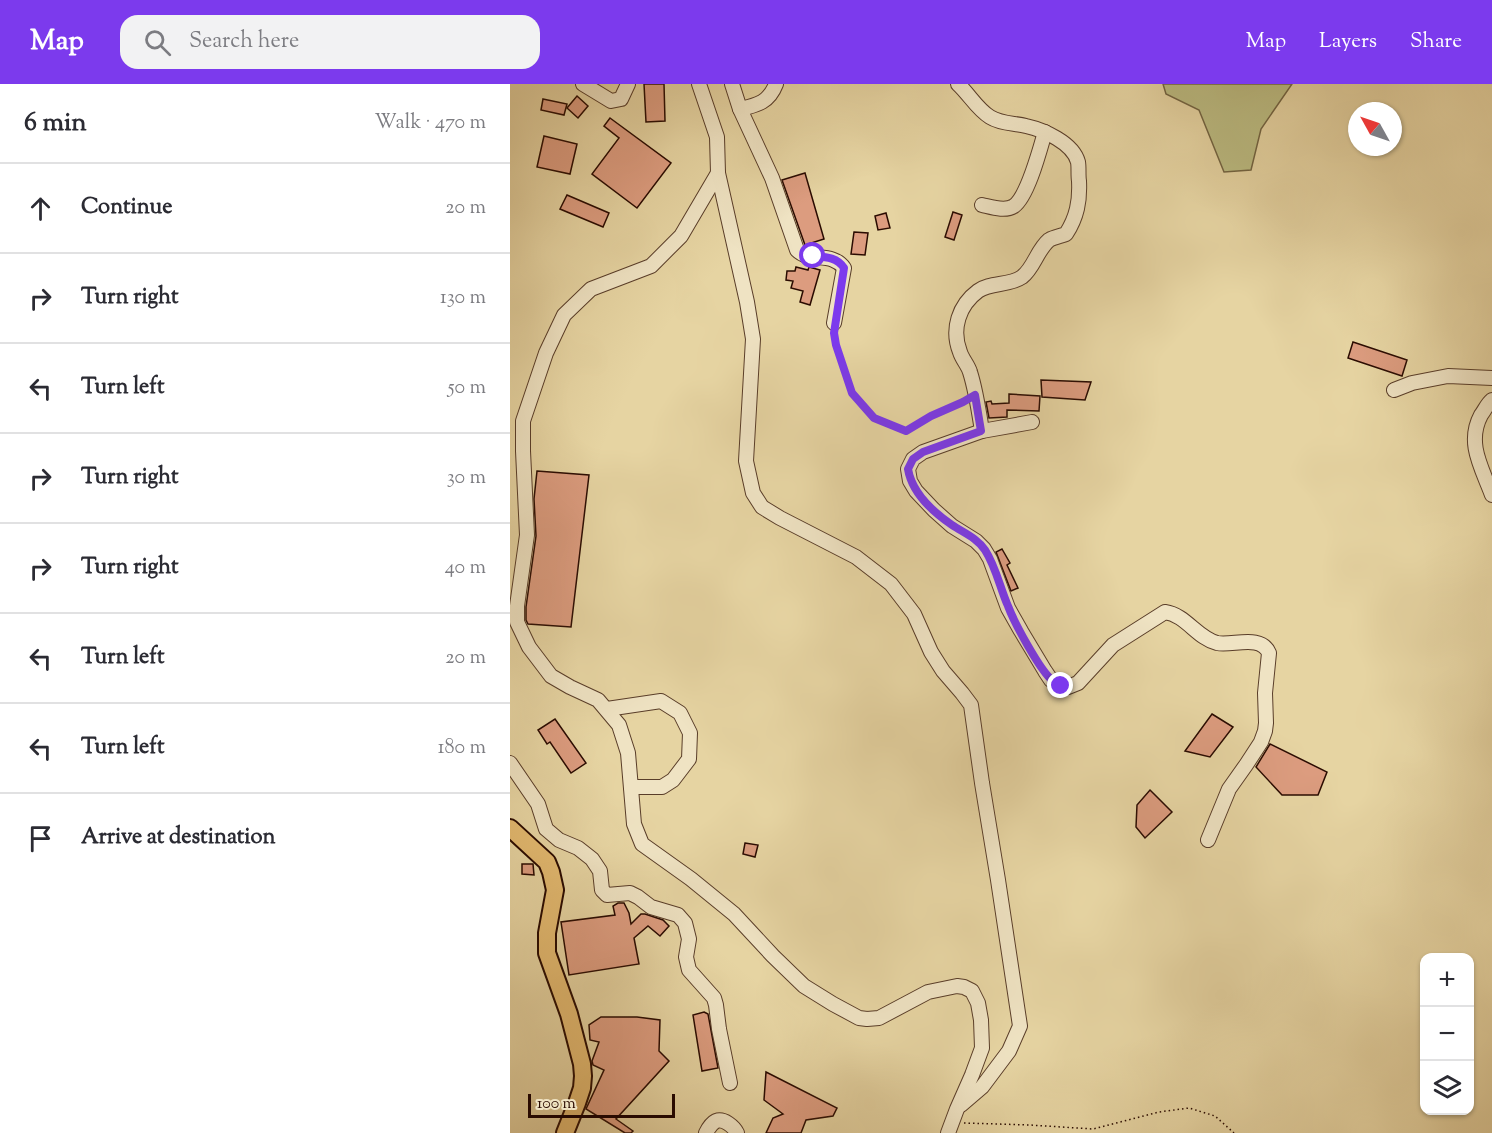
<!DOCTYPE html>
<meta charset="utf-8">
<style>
body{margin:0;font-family:"Sorts Mill Goudy",serif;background:#f2f2f3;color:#2b2b33}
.controls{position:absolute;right:18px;bottom:18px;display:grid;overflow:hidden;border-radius:12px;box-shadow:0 2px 4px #0004}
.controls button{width:54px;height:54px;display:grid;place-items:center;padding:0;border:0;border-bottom:2px solid #e1e1e2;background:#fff;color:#2b2b33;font:30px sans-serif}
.compass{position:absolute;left:838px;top:18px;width:54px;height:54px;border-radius:50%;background:#fff;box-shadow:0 2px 4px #0004;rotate:310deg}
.scale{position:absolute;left:18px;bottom:15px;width:147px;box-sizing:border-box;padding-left:6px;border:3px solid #2a0b01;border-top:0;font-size:16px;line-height:21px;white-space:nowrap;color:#2a0b01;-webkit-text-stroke:4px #efe3c3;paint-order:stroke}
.stop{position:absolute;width:18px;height:18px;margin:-14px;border:4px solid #7c3aed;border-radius:50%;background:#fff}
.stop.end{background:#7c3aed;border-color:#fff;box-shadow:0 2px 6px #0008}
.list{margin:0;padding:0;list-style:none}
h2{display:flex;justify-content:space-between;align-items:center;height:78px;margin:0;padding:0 24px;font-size:26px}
h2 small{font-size:20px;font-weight:400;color:#7c7c81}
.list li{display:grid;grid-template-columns:39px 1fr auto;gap:18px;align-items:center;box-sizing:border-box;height:90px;padding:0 24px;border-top:2px solid #e1e1e2}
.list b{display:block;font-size:22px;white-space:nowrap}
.list em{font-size:20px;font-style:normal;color:#7c7c81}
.icon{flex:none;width:33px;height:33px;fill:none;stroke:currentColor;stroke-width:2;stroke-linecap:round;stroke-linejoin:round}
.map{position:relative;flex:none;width:982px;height:1049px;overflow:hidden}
header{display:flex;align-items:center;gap:36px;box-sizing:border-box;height:84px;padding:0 30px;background:#7c3aed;color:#fff}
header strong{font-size:28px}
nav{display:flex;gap:33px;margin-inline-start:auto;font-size:21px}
.search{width:420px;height:54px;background:#f2f2f3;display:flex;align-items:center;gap:15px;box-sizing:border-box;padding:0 21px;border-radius:18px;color:#7c7c81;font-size:22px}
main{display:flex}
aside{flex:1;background:#fff}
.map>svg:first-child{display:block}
</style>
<header>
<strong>Map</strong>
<div class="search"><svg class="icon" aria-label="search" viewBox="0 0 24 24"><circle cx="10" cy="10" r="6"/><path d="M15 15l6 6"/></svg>Search here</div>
<nav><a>Map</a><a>Layers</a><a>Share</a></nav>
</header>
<main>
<aside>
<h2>6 min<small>Walk · 470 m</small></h2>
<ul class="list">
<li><svg class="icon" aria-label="ahead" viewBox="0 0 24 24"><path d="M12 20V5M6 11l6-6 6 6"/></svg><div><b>Continue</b></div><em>20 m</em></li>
<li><svg class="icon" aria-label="right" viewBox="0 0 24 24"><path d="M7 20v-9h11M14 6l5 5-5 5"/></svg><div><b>Turn right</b></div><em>130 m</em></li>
<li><svg class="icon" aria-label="left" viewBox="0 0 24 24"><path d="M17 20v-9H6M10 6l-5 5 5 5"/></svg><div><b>Turn left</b></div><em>50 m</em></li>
<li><svg class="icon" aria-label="right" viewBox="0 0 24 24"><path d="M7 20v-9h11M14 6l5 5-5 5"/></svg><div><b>Turn right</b></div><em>30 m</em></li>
<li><svg class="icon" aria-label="right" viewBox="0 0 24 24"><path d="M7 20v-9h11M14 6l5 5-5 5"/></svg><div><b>Turn right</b></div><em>40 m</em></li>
<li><svg class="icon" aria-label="left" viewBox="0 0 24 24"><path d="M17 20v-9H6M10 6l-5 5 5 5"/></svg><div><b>Turn left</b></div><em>20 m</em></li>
<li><svg class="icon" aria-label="left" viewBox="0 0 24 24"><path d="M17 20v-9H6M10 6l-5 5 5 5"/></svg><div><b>Turn left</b></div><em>180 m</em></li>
<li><svg class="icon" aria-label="arrive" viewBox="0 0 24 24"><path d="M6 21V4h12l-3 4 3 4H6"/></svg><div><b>Arrive at destination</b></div></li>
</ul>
</aside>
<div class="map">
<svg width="982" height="1049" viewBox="0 0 982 1049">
<rect width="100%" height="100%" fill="#e6d4a2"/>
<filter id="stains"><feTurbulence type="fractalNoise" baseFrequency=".00333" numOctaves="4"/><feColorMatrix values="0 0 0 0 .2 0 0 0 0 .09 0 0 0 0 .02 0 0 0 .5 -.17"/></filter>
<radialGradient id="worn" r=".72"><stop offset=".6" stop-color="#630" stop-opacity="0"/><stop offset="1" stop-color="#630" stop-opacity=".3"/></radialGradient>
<polygon fill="#bbbb81" stroke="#726341" stroke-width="1.5" points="653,0 782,0 751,45 741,86 714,88 689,26 656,10"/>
<g fill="#dc9c7f" stroke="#2a0b01" stroke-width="1.5">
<polygon points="134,0 154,0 155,37 136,38"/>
<polygon points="67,12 78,22 68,34 57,24"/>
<polygon points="33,15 57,20 54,31 31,26"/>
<polygon points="100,34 161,79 127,124 82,90 109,54 94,42"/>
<polygon points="34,52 67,60 60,90 27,83"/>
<polygon points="295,89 314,155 295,161 272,96"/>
<polygon points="57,111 99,129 93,143 50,125"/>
<polygon points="443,128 452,131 444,156 435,153"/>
<polygon points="376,129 380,144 368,146 365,132"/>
<polygon points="344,148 358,149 355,171 341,170"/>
<polygon points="286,183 298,186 299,183 310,186 300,221 290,218 293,207 281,204 283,197 276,196 277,187 285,187"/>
<polygon points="843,258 897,276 892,292 838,274"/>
<polygon points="531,296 581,298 575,316 532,313"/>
<polygon points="499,310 530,312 529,327 497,326 497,333 479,334 476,318 481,317 482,320 499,319"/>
<polygon points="27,387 79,391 61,543 18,540 16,536 16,523 26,452 24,415"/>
<polygon points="492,465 500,479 497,481 508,504 501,507 486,468"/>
<polygon points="702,630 723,643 700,673 675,667"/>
<polygon points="45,635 76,679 61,689 40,658 37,660 28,646"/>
<polygon points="760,660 817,688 808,711 772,711 746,683"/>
<polygon points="640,706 662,728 635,754 626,743 627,721"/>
<polygon points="235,759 248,761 245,773 233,770"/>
<polygon points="12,780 23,780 24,791 12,790"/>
<polygon points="108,819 114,819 119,829 121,840 131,830 135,830 153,836 159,842 150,852 138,842 124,854 129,880 59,891 51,838 105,831 103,822"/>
<polygon points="194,928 198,930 208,984 192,987 183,931"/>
<polygon points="91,933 127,933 150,936 149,967 159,977 106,1035 123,1047 121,1049 115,1049 76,1025 94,986 83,981 82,977 89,958 80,956 79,941"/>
<polygon points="256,988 327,1024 323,1032 296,1036 291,1049 256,1049 263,1034 273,1030 254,1016"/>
</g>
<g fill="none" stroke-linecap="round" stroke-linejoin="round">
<defs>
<g id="minor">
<polyline points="73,0 101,17 111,15 118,0"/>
<polyline points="189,0 207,53 208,89 237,218 243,255 236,377 243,409 252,423 270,434 346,473 381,500 404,530 421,568 433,587 452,609 461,621 472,699 488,796 510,942 499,967 472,1003 451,1021"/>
<path d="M222 0 230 25 262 94 287 166C300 179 322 167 334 184L324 239"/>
<path d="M448 0C459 10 467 25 480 33 491 40 504 39 516 42 534 46 563 59 568 78 569 83 568 91 569 97 570 117 567 133 556 150 551 152 544 153 539 156 527 166 524 184 512 193 499 202 480 198 468 207 449 221 441 245 450 268 452 275 458 281 460 288 466 307 469 328 472 347"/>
<path d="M230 25C248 21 259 18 266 0"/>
<polyline points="208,89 171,152 141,182 81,205 54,231 36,269 13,337 13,367 17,451 7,522 7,538 19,563 41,592 60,603 88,616 109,641 118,669 124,740 132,760 181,795 224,830 263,872 294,902 323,920 349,934 357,935 369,934 418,908 447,902 454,903 462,907 468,919 471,936 472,964 462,991 447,1025 438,1049"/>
<path d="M472 121C481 123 495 128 504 122 518 112 530 65 535 48"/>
<polyline points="884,306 902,299 938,292 982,294"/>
<path d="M982 316C977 320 975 326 971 331 956 359 972 384 982 411"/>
<path d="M522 338 472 347 413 368 403 375 398 385 400 397 406 407 424 426 442 442 466 457 474 465 480 475 498 524 511 547 535 587 541 596 546 599 558 603 568 599 603 561 655 528C676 531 687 554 707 559 723 562 751 550 759 569L755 609 756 639 755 647 751 658 736 681 719 705 698 756"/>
<polyline points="97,625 151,617 170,629 180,649 179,675 163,696 152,703 121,703"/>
<polyline points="0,679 28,720 36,745 49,756 68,764 82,775 90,787 92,806 97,811 120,809 128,813 141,823 168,831 175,839 179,855 176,873 179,886 204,914 206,921 209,945 220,999"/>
<path d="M196 1049C198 1045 202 1039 206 1037 214 1034 224 1043 227 1049"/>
</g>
<polyline id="major" points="0,744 37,778 41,788 45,806 37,849 37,869 59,930 72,980 73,992 72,1004 67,1019 55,1049"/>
</defs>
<use href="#minor" stroke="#593d29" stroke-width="16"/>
<use href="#major" stroke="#2a0b01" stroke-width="20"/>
<g stroke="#2a0b01" stroke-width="1.5" stroke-dasharray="1.5 3" stroke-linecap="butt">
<polyline points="324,252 342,309 365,334 396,347 434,325 454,317"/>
<polyline points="454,1039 520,1041 583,1045 649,1028 679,1024 705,1032 724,1049"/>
</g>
<use href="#minor" stroke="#efe3c3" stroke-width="14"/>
<use href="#major" stroke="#e3ba71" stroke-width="16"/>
</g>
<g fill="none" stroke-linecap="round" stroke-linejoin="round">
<path stroke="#7c3aed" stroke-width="8" d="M303 172C315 173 327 173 334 184L324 249 326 261 342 309 364 334 396 347 421 332 453 318 465 311 471 347 413 368 403 375 398 385C402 409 423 428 442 441 454 449 467 454 475 466 486 483 490 504 498 522 504 538 530 587 543 597 545 599 548 600 551 602"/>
</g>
<rect width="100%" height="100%" filter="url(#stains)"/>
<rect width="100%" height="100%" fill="url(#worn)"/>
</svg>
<div class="controls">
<button>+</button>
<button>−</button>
<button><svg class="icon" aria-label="layers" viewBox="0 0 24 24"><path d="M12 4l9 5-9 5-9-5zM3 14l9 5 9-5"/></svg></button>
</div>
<svg class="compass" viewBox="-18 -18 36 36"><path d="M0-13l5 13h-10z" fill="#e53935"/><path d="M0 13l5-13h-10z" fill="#7c7c81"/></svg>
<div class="scale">100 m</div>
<div class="stop" style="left:303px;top:172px"></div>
<div class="stop end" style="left:551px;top:602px"></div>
</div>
</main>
